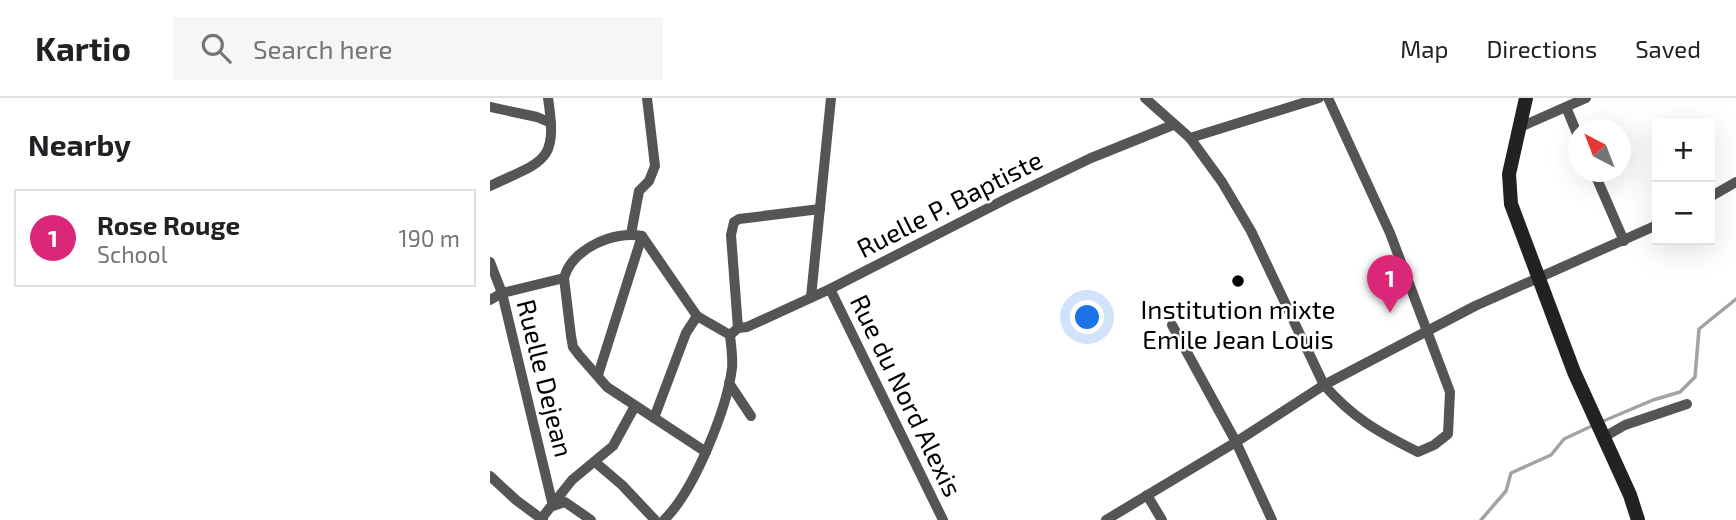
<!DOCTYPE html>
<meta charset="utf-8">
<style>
body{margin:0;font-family:"Exo 2",sans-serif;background:#f6f6f6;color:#202124}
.controls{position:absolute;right:21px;top:21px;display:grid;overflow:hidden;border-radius:0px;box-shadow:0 7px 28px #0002}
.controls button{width:63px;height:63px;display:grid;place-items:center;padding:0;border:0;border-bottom:2px solid #e0e0e0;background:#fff;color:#202124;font:35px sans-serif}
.compass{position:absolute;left:1078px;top:21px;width:63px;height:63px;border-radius:50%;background:#fff;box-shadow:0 7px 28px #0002;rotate:318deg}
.you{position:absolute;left:598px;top:220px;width:24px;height:24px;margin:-18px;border:5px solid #fff;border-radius:50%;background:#1a73e8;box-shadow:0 0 0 10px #1a73e833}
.badge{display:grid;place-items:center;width:46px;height:46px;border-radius:50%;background:#db2777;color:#fff;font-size:23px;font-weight:700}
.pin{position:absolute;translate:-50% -58px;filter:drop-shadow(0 2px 4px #0008)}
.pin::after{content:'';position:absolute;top:37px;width:24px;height:21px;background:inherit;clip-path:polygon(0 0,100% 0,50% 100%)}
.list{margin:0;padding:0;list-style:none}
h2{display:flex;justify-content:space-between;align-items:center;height:91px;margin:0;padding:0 28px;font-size:30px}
h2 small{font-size:23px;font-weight:400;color:#757577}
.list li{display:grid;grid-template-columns:46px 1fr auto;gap:21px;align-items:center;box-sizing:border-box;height:98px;margin:0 14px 14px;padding:0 14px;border:2px solid #e0e0e0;border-radius:0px}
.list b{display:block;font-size:26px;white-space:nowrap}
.list p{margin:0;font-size:23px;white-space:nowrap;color:#757577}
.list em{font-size:23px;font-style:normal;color:#757577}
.icon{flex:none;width:38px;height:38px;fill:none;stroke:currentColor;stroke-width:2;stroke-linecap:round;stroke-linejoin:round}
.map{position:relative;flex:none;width:1246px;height:422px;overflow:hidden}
header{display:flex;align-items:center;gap:42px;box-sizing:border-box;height:98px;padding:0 35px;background:#fff;border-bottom:2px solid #e0e0e0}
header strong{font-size:33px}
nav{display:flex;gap:38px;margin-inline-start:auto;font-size:24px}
.search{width:490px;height:63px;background:#f6f6f6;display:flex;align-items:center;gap:18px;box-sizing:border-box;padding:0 24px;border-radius:0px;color:#757577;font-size:26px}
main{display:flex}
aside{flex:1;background:#fff}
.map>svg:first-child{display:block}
</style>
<header>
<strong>Kartio</strong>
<div class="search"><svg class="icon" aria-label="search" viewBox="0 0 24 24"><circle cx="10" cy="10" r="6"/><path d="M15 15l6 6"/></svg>Search here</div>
<nav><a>Map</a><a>Directions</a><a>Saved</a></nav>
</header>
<main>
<aside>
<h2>Nearby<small></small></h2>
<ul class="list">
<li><span class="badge">1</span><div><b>Rose Rouge</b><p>School</p></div><em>190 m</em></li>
</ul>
</aside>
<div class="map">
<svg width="1246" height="422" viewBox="0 0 1246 422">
<rect width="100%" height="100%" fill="#fff"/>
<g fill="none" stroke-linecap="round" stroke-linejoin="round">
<g stroke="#a3a3a3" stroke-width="3.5">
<polyline points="1111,324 1163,302 1190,294 1205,279 1209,231 1246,201"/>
<polyline points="991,422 1016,393 1021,375 1061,357 1074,341 1104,327"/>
</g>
<g stroke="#555" stroke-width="10">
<path d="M655 0 700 40 732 84 761 133 834 287C863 320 888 334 928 354L944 347 958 336 960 294 900 135 838 0"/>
<polyline points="0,9 47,19 61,25"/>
<polyline points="1076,9 1088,38"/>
<polyline points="1028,30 1096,0"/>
<polyline points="700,40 829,0"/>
<polyline points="1104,74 1134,143"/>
<path d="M0 88C55 62 68 65 58 0"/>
<polyline points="1220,99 1246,84"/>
<polyline points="141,136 149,93 159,83 165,68 157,0"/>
<polyline points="0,164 12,195 63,408 75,404 101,422"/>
<polyline points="74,180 81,238 83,249 89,257 117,289 216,354"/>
<polyline points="340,191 453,422"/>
<polyline points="321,199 341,0"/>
<path d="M0 202 12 195 74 180C82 151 124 132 152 138L207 218 240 237 248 230 257 229 340 191 518 100 601 60 683 27"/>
<polyline points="682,227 746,344 782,422"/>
<polyline points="248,230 241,137 244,124 249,121 330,111"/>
<polyline points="108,277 152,138"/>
<polyline points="239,285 261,318"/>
<polyline points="164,320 196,235 207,218"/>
<polyline points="1114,339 1135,327 1197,306"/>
<polyline points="105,364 132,387 165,422"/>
<polyline points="0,378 26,402 53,422"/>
<polyline points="657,397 672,422"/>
<polyline points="51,421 82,382 123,348 145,308"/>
<path d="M174 422C204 393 237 311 242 270 243 259 241 248 240 237"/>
<polyline points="616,422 746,344 834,287 985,208 1167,127"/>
</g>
<polyline stroke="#222" stroke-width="14" points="1036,0 1019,76 1021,106 1084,274 1140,397 1148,422"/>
</g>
<circle fill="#000" stroke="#fff" stroke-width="2.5" cx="748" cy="183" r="7"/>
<g text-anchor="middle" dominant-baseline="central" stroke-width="5" stroke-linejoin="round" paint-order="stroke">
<g font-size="26" fill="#000" stroke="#fff">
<text transform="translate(459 105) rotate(-27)">Ruelle P. Baptiste</text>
<text transform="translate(56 280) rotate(76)">Ruelle Dejean</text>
<text transform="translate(417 297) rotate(64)">Rue du Nord Alexis</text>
</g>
<g font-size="26" fill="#000" stroke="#fff">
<text x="748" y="210">Institution mixte<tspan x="748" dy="30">Emile Jean Louis</tspan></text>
</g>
</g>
</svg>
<div class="controls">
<button>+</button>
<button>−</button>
</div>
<svg class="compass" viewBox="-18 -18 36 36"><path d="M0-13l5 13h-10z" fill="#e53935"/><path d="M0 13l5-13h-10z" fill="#757577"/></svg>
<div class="you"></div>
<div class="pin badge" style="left:900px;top:215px">1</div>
</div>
</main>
